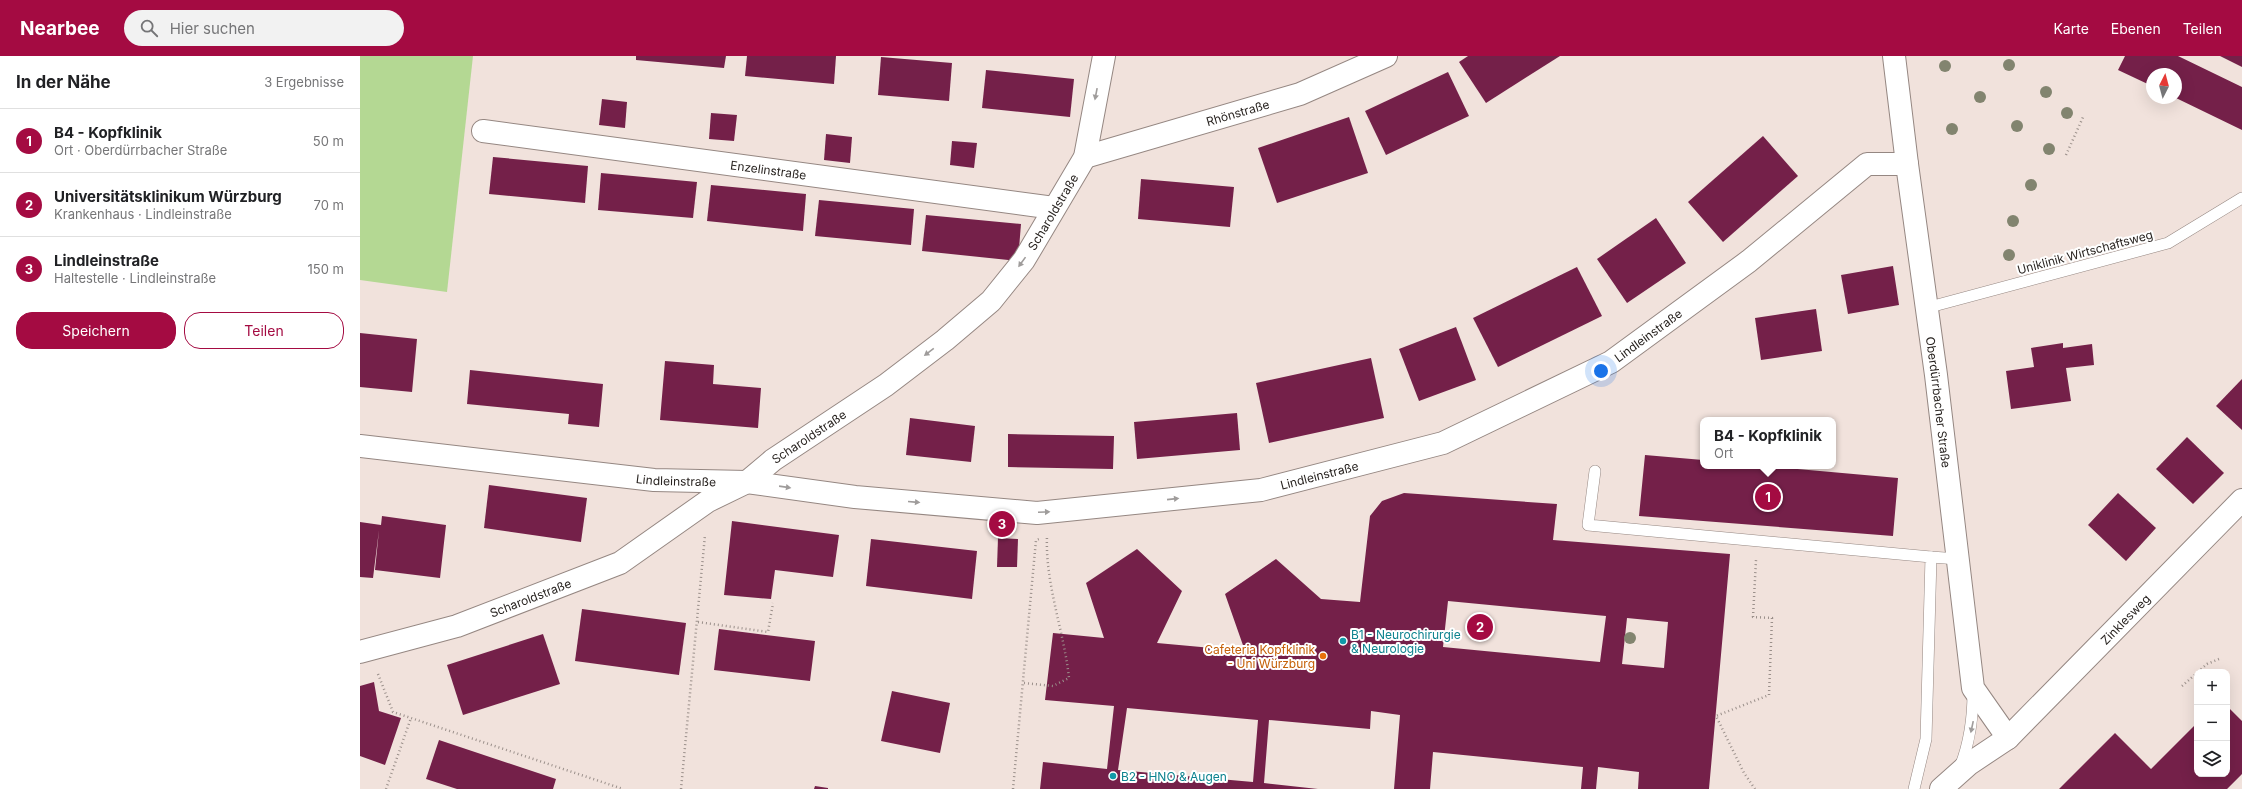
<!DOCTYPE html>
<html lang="de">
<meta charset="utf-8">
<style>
body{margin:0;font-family:Inter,sans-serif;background:#f2f2f2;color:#202124}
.controls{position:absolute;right:12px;bottom:12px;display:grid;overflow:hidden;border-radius:8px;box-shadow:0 4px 16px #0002}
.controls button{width:36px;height:36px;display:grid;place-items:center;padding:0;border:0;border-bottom:1px solid #e0e0e0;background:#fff;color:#202124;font:20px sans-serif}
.compass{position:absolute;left:1786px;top:12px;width:36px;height:36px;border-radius:50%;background:#fff;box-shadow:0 4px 16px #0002;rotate:6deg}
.you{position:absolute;left:1241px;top:315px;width:14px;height:14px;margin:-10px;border:3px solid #fff;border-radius:50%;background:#1a73e8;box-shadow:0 0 0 6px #1a73e833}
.badge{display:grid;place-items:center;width:26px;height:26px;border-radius:50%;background:#a40b42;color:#fff;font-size:13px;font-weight:700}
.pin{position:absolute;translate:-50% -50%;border:2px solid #fff;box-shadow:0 1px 4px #0006}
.popup{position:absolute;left:1340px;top:361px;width:136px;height:52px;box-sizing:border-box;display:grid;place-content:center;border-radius:8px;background:#fff;filter:drop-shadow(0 1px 3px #0005);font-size:13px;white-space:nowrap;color:#757577}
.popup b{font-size:15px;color:#202124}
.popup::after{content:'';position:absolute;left:50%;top:100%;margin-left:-8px;border:8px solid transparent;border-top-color:#fff}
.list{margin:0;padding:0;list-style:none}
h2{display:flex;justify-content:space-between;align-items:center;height:52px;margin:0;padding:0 16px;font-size:17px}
h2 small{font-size:13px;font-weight:400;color:#757577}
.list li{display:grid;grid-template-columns:26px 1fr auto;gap:12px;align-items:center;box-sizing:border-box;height:64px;padding:0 16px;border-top:1px solid #e0e0e0}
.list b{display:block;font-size:15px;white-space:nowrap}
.list p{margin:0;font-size:13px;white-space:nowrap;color:#757577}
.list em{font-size:13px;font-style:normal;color:#757577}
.actions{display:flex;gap:8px;padding:12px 16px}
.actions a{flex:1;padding:9px 0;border:1px solid #a40b42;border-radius:16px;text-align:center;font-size:14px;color:#a40b42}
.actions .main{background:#a40b42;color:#fff}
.icon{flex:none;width:22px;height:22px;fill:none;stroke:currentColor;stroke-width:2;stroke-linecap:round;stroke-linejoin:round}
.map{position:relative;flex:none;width:1882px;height:733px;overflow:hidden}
header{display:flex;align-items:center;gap:24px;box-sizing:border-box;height:56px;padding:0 20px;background:#a40b42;color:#fff}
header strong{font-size:19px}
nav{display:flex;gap:22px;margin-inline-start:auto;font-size:14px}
.search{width:280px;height:36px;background:#f2f2f2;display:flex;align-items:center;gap:10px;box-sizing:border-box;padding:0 14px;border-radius:22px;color:#757577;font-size:15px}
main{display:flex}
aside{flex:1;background:#fff}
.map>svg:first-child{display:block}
</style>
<header>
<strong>Nearbee</strong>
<div class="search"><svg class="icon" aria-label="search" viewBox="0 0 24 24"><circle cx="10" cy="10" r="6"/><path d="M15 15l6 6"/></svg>Hier suchen</div>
<nav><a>Karte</a><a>Ebenen</a><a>Teilen</a></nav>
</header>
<main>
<aside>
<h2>In der Nähe<small>3 Ergebnisse</small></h2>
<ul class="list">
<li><span class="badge">1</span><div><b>B4 - Kopfklinik</b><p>Ort · Oberdürrbacher Straße</p></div><em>50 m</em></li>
<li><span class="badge">2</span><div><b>Universitätsklinikum Würzburg</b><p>Krankenhaus · Lindleinstraße</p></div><em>70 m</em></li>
<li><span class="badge">3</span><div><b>Lindleinstraße</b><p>Haltestelle · Lindleinstraße</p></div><em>150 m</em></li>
</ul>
<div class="actions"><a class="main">Speichern</a><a>Teilen</a></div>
</aside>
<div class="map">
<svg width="1882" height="733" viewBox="0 0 1882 733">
<rect width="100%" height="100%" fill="#f1e2dc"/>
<polygon fill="#b4d893" points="0,0 113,0 87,236 0,224"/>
<g fill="#742049" fill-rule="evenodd">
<polygon points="276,0 366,0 364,12 276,4"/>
<polygon points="387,0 476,0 474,28 385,20"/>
<polygon points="1108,0 1200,0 1126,47 1099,6"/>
<polygon points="1765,0 1818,0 1882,31 1882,74 1816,42 1816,18 1792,18 1792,30 1758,14"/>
<polygon points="1860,0 1882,0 1882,11"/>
<polygon points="521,1 592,7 589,45 518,39"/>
<polygon points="626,14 714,23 710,61 622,52"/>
<polygon points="1088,16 1109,60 1026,99 1005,55"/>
<polygon points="242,43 267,46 265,72 239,69"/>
<polygon points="351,57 377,59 374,85 349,83"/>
<polygon points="989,61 1008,117 917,147 898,92"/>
<polygon points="466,78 492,81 490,107 464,104"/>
<polygon points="1403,80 1438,120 1363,186 1328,146"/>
<polygon points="592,85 617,87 614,112 590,109"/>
<polygon points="133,101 228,110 225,147 129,138"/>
<polygon points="241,117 337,126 333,162 238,154"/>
<polygon points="781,123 874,131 870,171 778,163"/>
<polygon points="351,129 446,138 443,175 347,165"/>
<polygon points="459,144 554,153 551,189 455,180"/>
<polygon points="566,159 661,168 658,205 562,195"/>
<polygon points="1296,162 1326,207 1267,247 1237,203"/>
<polygon points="1533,210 1539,249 1488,258 1481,219"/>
<polygon points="1217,211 1242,260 1138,311 1113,262"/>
<polygon points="1456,253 1462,295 1401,304 1395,262"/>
<polygon points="1096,271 1116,324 1059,345 1039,293"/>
<polygon points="0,277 57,283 52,336 0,331"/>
<polygon points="1703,287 1703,292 1732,288 1734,309 1706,312 1711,345 1651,353 1646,315 1674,311 1671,292"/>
<polygon points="1011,302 1024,362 909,387 896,327"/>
<polygon points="305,305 354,309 353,328 401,332 398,372 300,364"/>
<polygon points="110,314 243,328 239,371 208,368 209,358 107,348"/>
<polygon points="1882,323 1882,374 1856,350"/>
<polygon points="877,357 880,394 777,403 774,366"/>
<polygon points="550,362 615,370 611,406 546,399"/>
<polygon points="648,378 754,380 753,413 648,411"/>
<polygon points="1827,381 1864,417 1833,448 1796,413"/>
<polygon points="1285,399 1343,404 1343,410 1405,410 1538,422 1533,480 1279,460"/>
<polygon points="129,429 227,442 221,486 124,472"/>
<path d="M1044 437 1197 448 1193 484 1370 498 1349 733H1278L1279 716 1238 711 1236 733H1221L1223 711 1073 696 1070 733H1034L1040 659 1011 655 1010 673 909 664 904 727 958 733H680L683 706 747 713 754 650 685 644 693 577 744 582 726 527 777 493 822 535 797 587 885 595 865 538 916 503 961 543 1000 546 1010 460 1022 445ZM1088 545 1246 560 1240 606 1083 591ZM1267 562 1308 566 1304 612 1262 608ZM767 652 898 664 893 726 758 714Z"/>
<polygon points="1758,437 1796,472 1766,505 1728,469"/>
<polygon points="22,460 86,469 80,522 15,514 19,474 13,522 0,521 0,466 21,469"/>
<polygon points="372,465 479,479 473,521 415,514 411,543 364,539"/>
<polygon points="638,482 658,483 657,511 637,511"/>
<polygon points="511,483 617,495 612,543 506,530"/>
<polygon points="222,553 326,567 319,619 215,605"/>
<polygon points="359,573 455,585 450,625 354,614"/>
<polygon points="183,578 200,628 103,659 87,609"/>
<polygon points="14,626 19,655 41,662 25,709 0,700 0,630"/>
<polygon points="532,635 590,647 580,697 521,685"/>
<polygon points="1867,650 1882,665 1882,718 1867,733 1699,733 1755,677 1791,713 1837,667 1837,718 1867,718"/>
<polygon points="79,684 196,723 193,733 97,733 66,723"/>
<polygon points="455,730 468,732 468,733 454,733"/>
</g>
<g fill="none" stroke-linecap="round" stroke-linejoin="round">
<defs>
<g id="service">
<polyline points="1566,252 1808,187 1882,142"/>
<polyline points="1235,415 1228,469 1571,501 1566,683 1554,733"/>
<polyline points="1571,501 1598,503"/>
<path d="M1600 711C1610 686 1613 663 1613 636"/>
</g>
<g id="minor">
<path id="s1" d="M123 75 694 152"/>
<path id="s2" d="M725 101 940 38 1026 0"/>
<path id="s3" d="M0 390 294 424 387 426 495 441 677 457 901 434 1083 387 1251 306 1389 205 1507 108H1547"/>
<path id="s4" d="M0 596 97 570 260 507 348 445 387 426 413 404 526 329 585 284 631 245 664 204 725 101 744 0"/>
<path id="s5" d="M1648 682 1882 444"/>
</g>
<g id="tertiary">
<path id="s6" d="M1534 0 1547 108 1576 319 1613 632 1648 682 1609 708 1581 733"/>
</g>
</defs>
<use href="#service" stroke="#958782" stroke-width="12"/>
<use href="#minor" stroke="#958782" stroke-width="24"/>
<use href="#tertiary" stroke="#958782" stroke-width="24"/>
<g stroke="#9b908b" stroke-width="2.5" stroke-dasharray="1 3" stroke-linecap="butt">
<polyline points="1706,99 1724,59"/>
<polyline points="338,566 408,576 413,547"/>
<polyline points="1838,616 1847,608 1859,603"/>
<polyline points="18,618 33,656 263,733"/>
<path d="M664 627 693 630 709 622C704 575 685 528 687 480"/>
<polyline points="1822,630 1837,617"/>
<polyline points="26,733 51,662"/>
<polyline points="321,733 345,479"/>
<polyline points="653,733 676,484 679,483"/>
<polyline points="1395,733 1384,717 1356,660 1409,639 1412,562 1393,561 1396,504"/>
</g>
<use href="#service" stroke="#fff" stroke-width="11"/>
<use href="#minor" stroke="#fff" stroke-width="22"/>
<use href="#tertiary" stroke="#fff" stroke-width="22"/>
</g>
<g fill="#82846f">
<circle cx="1649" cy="9" r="6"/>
<circle cx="1585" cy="10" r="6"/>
<circle cx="1686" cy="36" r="6"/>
<circle cx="1620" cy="41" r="6"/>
<circle cx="1707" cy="57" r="6"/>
<circle cx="1657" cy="70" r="6"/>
<circle cx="1592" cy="73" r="6"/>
<circle cx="1689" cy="93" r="6"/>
<circle cx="1671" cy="129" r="6"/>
<circle cx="1653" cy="165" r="6"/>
<circle cx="1649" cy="199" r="6"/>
<circle cx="1270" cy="582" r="6"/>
</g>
<defs><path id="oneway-solid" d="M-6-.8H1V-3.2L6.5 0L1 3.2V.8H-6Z"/></defs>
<g fill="#9f9c9b">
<use href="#oneway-solid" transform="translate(736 38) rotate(101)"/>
<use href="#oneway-solid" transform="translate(662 206) rotate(126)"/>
<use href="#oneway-solid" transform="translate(569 296) rotate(143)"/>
<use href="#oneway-solid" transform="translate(425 431) rotate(8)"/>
<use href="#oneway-solid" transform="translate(813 443) rotate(-6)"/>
<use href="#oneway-solid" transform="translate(554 446) rotate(5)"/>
<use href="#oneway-solid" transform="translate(684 456) rotate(-2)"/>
<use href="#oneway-solid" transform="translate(1612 671) rotate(102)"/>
</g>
<g fill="#0f9aa8" stroke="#fff" stroke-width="1.5">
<circle cx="983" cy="585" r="4"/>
<circle cx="753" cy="720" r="4"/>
</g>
<circle fill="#e8710a" stroke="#fff" stroke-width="1.5" cx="963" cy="600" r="4"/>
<g text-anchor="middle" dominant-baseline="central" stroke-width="4" stroke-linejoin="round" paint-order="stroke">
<g font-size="12" fill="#292421" stroke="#fff">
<text stroke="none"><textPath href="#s2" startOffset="159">Rhönstraße</textPath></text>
<text stroke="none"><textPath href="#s1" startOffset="288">Enzelinstraße</textPath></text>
<text stroke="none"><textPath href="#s4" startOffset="839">Scharoldstraße</textPath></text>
<text transform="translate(1725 196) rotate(-15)">Uniklinik Wirtschaftsweg</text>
<text stroke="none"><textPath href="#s3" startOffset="1326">Lindleinstraße</textPath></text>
<text stroke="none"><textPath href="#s6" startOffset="349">Oberdürrbacher Straße</textPath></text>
<text stroke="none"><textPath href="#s4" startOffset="503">Scharoldstraße</textPath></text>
<text stroke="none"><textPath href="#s3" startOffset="966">Lindleinstraße</textPath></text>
<text stroke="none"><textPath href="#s3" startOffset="318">Lindleinstraße</textPath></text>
<text stroke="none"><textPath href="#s4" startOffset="179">Scharoldstraße</textPath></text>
<text stroke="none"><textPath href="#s5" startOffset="167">Zinklesweg</textPath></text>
</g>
<g font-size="12" fill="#0d838f" stroke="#fff" text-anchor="start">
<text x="991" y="578">B1 - Neurochirurgie<tspan x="991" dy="14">&amp; Neurologie</tspan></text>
<text x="761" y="720">B2 - HNO &amp; Augen</text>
</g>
<g font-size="12" fill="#c56008" stroke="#fff" text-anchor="end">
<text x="955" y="593">Cafeteria Kopfklinik<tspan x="955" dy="14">- Uni Würzburg</tspan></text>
</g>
</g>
</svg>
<div class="controls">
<button>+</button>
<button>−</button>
<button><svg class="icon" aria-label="layers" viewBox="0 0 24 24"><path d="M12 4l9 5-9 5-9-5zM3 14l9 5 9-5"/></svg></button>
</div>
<svg class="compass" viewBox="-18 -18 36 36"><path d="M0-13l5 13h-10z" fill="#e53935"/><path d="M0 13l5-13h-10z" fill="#757577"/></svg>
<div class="you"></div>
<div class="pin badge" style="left:1408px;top:441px">1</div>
<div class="popup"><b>B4 - Kopfklinik</b>Ort</div>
<div class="pin badge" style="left:1120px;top:571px">2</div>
<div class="pin badge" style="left:642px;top:468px">3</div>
</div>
</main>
